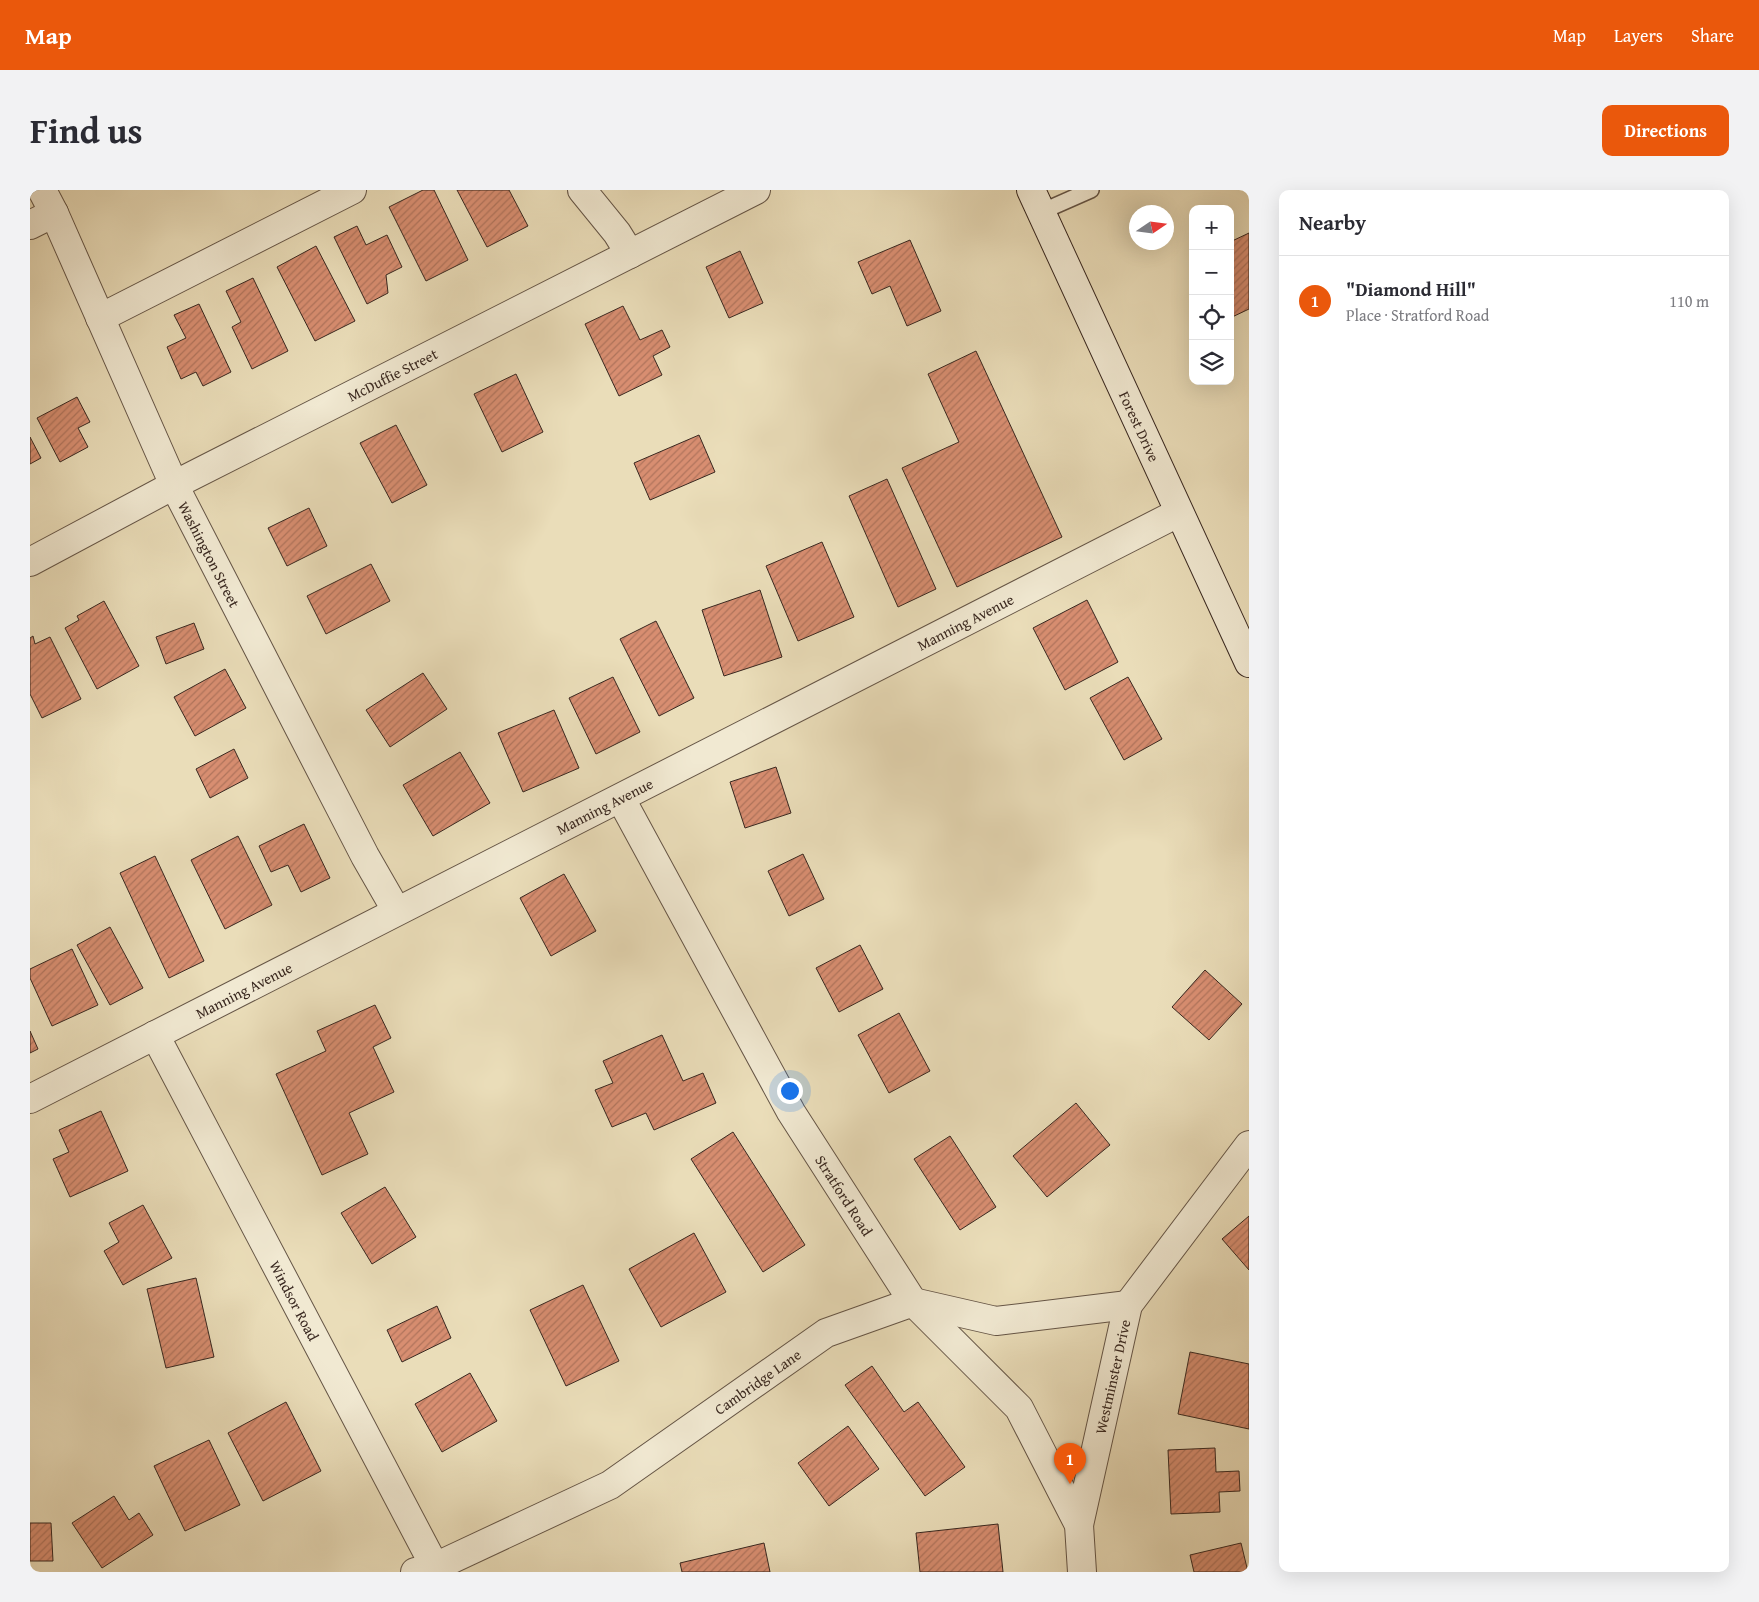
<!DOCTYPE html>
<meta charset="utf-8">
<style>
body{margin:0;font-family:"Gentium Book Plus",serif;background:#f2f2f3;color:#2b2b33}
.controls{position:absolute;right:15px;top:15px;display:grid;overflow:hidden;border-radius:10px;box-shadow:0 5px 20px #0002}
.controls button{width:45px;height:45px;display:grid;place-items:center;padding:0;border:0;border-bottom:1px solid #e1e1e2;background:#fff;color:#2b2b33;font:25px sans-serif}
.compass{position:absolute;left:1099px;top:15px;width:45px;height:45px;border-radius:50%;background:#fff;box-shadow:0 5px 20px #0002;rotate:77deg}
.you{position:absolute;left:759px;top:900px;width:18px;height:18px;margin:-12px;border:4px solid #fff;border-radius:50%;background:#1a73e8;box-shadow:0 0 0 8px #1a73e833}
.badge{display:grid;place-items:center;width:32px;height:32px;border-radius:50%;background:#ea580c;color:#fff;font-size:16px;font-weight:700}
.pin{position:absolute;translate:-50% -41px;filter:drop-shadow(0 1px 2px #0008)}
.pin::after{content:'';position:absolute;top:26px;width:18px;height:15px;background:inherit;clip-path:polygon(0 0,100% 0,50% 100%)}
.list{margin:0;padding:0;list-style:none}
h2{display:flex;justify-content:space-between;align-items:center;height:65px;margin:0;padding:0 20px;font-size:21px}
h2 small{font-size:16px;font-weight:400;color:#7c7c81}
.list li{display:grid;grid-template-columns:32px 1fr auto;gap:15px;align-items:center;box-sizing:border-box;height:90px;padding:0 20px;border-top:1px solid #e1e1e2}
.list b{display:block;font-size:19px;white-space:nowrap}
.list p{margin:0;font-size:16px;white-space:nowrap;color:#7c7c81}
.list em{font-size:16px;font-style:normal;color:#7c7c81}
.icon{flex:none;width:28px;height:28px;fill:none;stroke:currentColor;stroke-width:2;stroke-linecap:round;stroke-linejoin:round}
.map{position:relative;flex:none;width:1219px;height:1382px;overflow:hidden;border-radius:10px}
header{display:flex;align-items:center;gap:30px;box-sizing:border-box;height:70px;padding:0 25px;background:#ea580c;color:#fff}
header strong{font-size:24px}
nav{display:flex;gap:28px;margin-inline-start:auto;font-size:18px}
.intro{display:flex;align-items:center;justify-content:space-between;box-sizing:border-box;height:120px;padding:0 30px}
h1{margin:0;font-size:35px}
.button{padding:12px 22px;border-radius:10px;background:#ea580c;color:#fff;font-size:18px;font-weight:700}
main{display:flex;gap:30px;padding:0 30px}
aside{flex:1;background:#fff;border-radius:10px;box-shadow:0 5px 20px #0002}
.map>svg:first-child{display:block}
</style>
<header>
<strong>Map</strong>
<nav><a>Map</a><a>Layers</a><a>Share</a></nav>
</header>
<div class="intro"><h1>Find us</h1><a class="button">Directions</a></div>
<main>
<div class="map">
<svg width="1219" height="1382" viewBox="0 0 1219 1382">
<defs>
<pattern id="building-hatch" width="6" height="6" patternUnits="userSpaceOnUse" patternTransform="scale(1.25)"><rect width="6" height="6" fill="#d88e71"/><path d="M-1 1l2-2M0 6l6-6M5 7l2-2" fill="none" stroke="#b0745c"/></pattern>
</defs>
<rect width="100%" height="100%" fill="#eaddb9"/>
<filter id="stains"><feTurbulence type="fractalNoise" baseFrequency=".004" numOctaves="4"/><feColorMatrix values="0 0 0 0 .2 0 0 0 0 .09 0 0 0 0 .02 0 0 0 .5 -.17"/></filter>
<radialGradient id="worn" r=".72"><stop offset=".6" stop-color="#630" stop-opacity="0"/><stop offset="1" stop-color="#630" stop-opacity=".3"/></radialGradient>
<g fill="url(#building-hatch)" stroke="#392820">
<polygon points="393,0 404,0 438,70 396,91 359,17"/>
<polygon points="427,0 479,0 498,36 457,57"/>
<polygon points="327,36 336,55 357,45 372,77 356,85 358,103 337,114 304,47"/>
<polygon points="1219,43 1219,119 1200,128 1200,52"/>
<polygon points="880,50 911,121 877,136 860,96 842,104 828,72"/>
<polygon points="286,56 325,131 285,151 247,77"/>
<polygon points="710,61 733,113 699,128 676,77"/>
<polygon points="223,88 258,161 222,179 202,137 211,132 196,101"/>
<polygon points="169,114 201,182 173,196 166,182 151,189 137,157 156,148 144,125"/>
<polygon points="593,116 610,150 632,140 640,157 623,166 632,185 589,206 555,134"/>
<polygon points="946,161 1032,347 927,397 872,278 929,252 898,184"/>
<polygon points="486,184 513,242 472,262 444,204"/>
<polygon points="47,207 60,232 48,238 58,257 30,272 7,228"/>
<polygon points="366,235 397,295 362,313 330,253"/>
<polygon points="669,245 685,282 620,310 604,273"/>
<polygon points="0,247 11,268 0,274"/>
<polygon points="857,289 906,399 868,417 819,306"/>
<polygon points="279,318 297,356 257,376 238,338"/>
<polygon points="792,352 824,427 768,451 736,376"/>
<polygon points="341,374 360,411 296,444 277,406"/>
<polygon points="730,400 752,467 694,486 672,420"/>
<polygon points="1057,410 1088,472 1035,500 1003,438"/>
<polygon points="74,411 109,476 67,499 35,438 49,430 47,426"/>
<polygon points="626,431 664,508 629,526 590,449"/>
<polygon points="164,433 174,459 136,474 126,447"/>
<polygon points="3,446 5,454 20,447 51,509 12,528 0,504 0,448"/>
<polygon points="195,479 216,518 165,546 144,507"/>
<polygon points="393,483 417,519 360,557 336,520"/>
<polygon points="583,487 610,542 566,564 539,508"/>
<polygon points="1098,487 1132,549 1094,570 1060,508"/>
<polygon points="524,520 549,578 493,602 468,543"/>
<polygon points="204,559 218,588 180,608 166,579"/>
<polygon points="430,562 460,613 403,646 373,595"/>
<polygon points="746,577 761,623 715,638 700,592"/>
<polygon points="274,634 300,688 271,702 258,675 241,682 229,656"/>
<polygon points="208,646 242,715 195,739 161,670"/>
<polygon points="773,664 794,709 759,726 738,681"/>
<polygon points="125,666 174,771 139,788 90,683"/>
<polygon points="534,684 566,741 521,766 490,708"/>
<polygon points="80,737 113,798 80,815 47,755"/>
<polygon points="830,755 853,799 809,822 786,778"/>
<polygon points="42,759 68,815 22,836 0,788 0,779"/>
<polygon points="1175,780 1212,814 1179,850 1142,817"/>
<polygon points="345,815 361,848 343,857 364,902 319,923 338,964 292,985 246,884 296,861 287,841"/>
<polygon points="869,823 900,881 859,903 828,845"/>
<polygon points="0,841 8,859 0,863"/>
<polygon points="632,845 653,891 673,883 686,913 624,940 616,923 582,937 565,900 583,893 573,871"/>
<polygon points="1046,913 1080,955 1017,1007 983,966"/>
<polygon points="71,921 98,981 40,1007 23,969 39,962 29,940"/>
<polygon points="703,942 775,1055 733,1082 661,969"/>
<polygon points="920,946 966,1017 930,1040 884,969"/>
<polygon points="355,997 386,1047 342,1074 311,1023"/>
<polygon points="113,1015 142,1068 93,1095 74,1061 89,1052 79,1033"/>
<polygon points="1219,1026 1219,1080 1192,1049"/>
<polygon points="664,1043 696,1102 631,1137 599,1079"/>
<polygon points="166,1088 184,1167 136,1178 117,1099"/>
<polygon points="553,1095 589,1171 536,1196 500,1120"/>
<polygon points="407,1116 421,1148 372,1172 357,1140"/>
<polygon points="1160,1162 1219,1174 1219,1239 1148,1224"/>
<polygon points="842,1176 874,1222 888,1212 935,1277 895,1306 815,1195"/>
<polygon points="440,1183 467,1231 412,1262 385,1214"/>
<polygon points="256,1212 291,1281 233,1311 198,1243"/>
<polygon points="818,1236 849,1279 799,1316 768,1273"/>
<polygon points="179,1250 210,1315 155,1341 124,1276"/>
<polygon points="1185,1258 1186,1282 1209,1281 1210,1301 1189,1302 1190,1322 1141,1324 1138,1260"/>
<polygon points="84,1306 99,1330 109,1323 123,1345 72,1378 42,1333"/>
<polygon points="0,1333 21,1333 23,1371 0,1371"/>
<polygon points="968,1334 973,1382 890,1382 886,1343"/>
<polygon points="734,1353 740,1382 652,1382 650,1373"/>
<polygon points="1211,1353 1218,1382 1164,1382 1160,1365"/>
</g>
<g fill="none" stroke-linecap="round" stroke-linejoin="round">
<defs>
<polyline id="lane" points="1011,22 1061,0"/>
<g id="street">
<path id="s1" d="M12 0 24 23 144 295 335 666 366 720"/>
<polyline points="552,0 587,43 600,64"/>
<polyline points="0,35 24,23"/>
<polyline points="70,128 322,0"/>
<path id="s2" d="M0 372 144 295 726 0"/>
<path id="s3" d="M591 609 761 922 883 1112 989 1218 1049 1335 1052 1382"/>
<path id="s4" d="M125 845 405 1377"/>
<path id="s5" d="M0 909 1148 323"/>
<path id="s6" d="M1049 1335 1098 1115 1219 955"/>
<path id="s7" d="M385 1382 405 1377 580 1295 796 1143 883 1112 966 1131 1098 1115"/>
</g>
<g id="secondary">
<path id="s8" d="M1001 0 1219 473"/>
</g>
</defs>
<use href="#lane" stroke="#655546" stroke-width="18"/>
<use href="#street" stroke="#655546" stroke-width="30"/>
<use href="#secondary" stroke="#392820" stroke-width="30"/>
<use href="#lane" stroke="#f1e9d2" stroke-width="15"/>
<use href="#street" stroke="#f1e9d2" stroke-width="28"/>
<use href="#secondary" stroke="#f1e9d2" stroke-width="28"/>
</g>
<g text-anchor="middle" dominant-baseline="central" stroke-width="5" stroke-linejoin="round" paint-order="stroke">
<g font-size="15" fill="#392820" stroke="#f1e9d2">
<text stroke="none"><textPath href="#s2" startOffset="408">McDuffie Street</textPath></text>
<text stroke="none"><textPath href="#s8" startOffset="260">Forest Drive</textPath></text>
<text stroke="none"><textPath href="#s1" startOffset="401">Washington Street</textPath></text>
<text stroke="none"><textPath href="#s5" startOffset="1050">Manning Avenue</textPath></text>
<text stroke="none"><textPath href="#s5" startOffset="645">Manning Avenue</textPath></text>
<text stroke="none"><textPath href="#s5" startOffset="240">Manning Avenue</textPath></text>
<text stroke="none"><textPath href="#s3" startOffset="455">Stratford Road</textPath></text>
<text stroke="none"><textPath href="#s4" startOffset="300">Windsor Road</textPath></text>
<text stroke="none"><textPath href="#s6" startOffset="152">Westminster Drive</textPath></text>
<text stroke="none"><textPath href="#s7" startOffset="394">Cambridge Lane</textPath></text>
</g>
</g>
<rect width="100%" height="100%" filter="url(#stains)"/>
<rect width="100%" height="100%" fill="url(#worn)"/>
</svg>
<div class="controls">
<button>+</button>
<button>−</button>
<button><svg class="icon" aria-label="locate" viewBox="0 0 24 24"><circle cx="12" cy="12" r="6"/><path d="M12 2v4M12 18v4M2 12h4M18 12h4"/></svg></button>
<button><svg class="icon" aria-label="layers" viewBox="0 0 24 24"><path d="M12 4l9 5-9 5-9-5zM3 14l9 5 9-5"/></svg></button>
</div>
<svg class="compass" viewBox="-18 -18 36 36"><path d="M0-13l5 13h-10z" fill="#e53935"/><path d="M0 13l5-13h-10z" fill="#7c7c81"/></svg>
<div class="you"></div>
<div class="pin badge" style="left:1040px;top:1294px">1</div>
</div>
<aside>
<h2>Nearby<small></small></h2>
<ul class="list">
<li><span class="badge">1</span><div><b>&quot;Diamond Hill&quot;</b><p>Place · Stratford Road</p></div><em>110 m</em></li>
</ul>
</aside>
</main>
